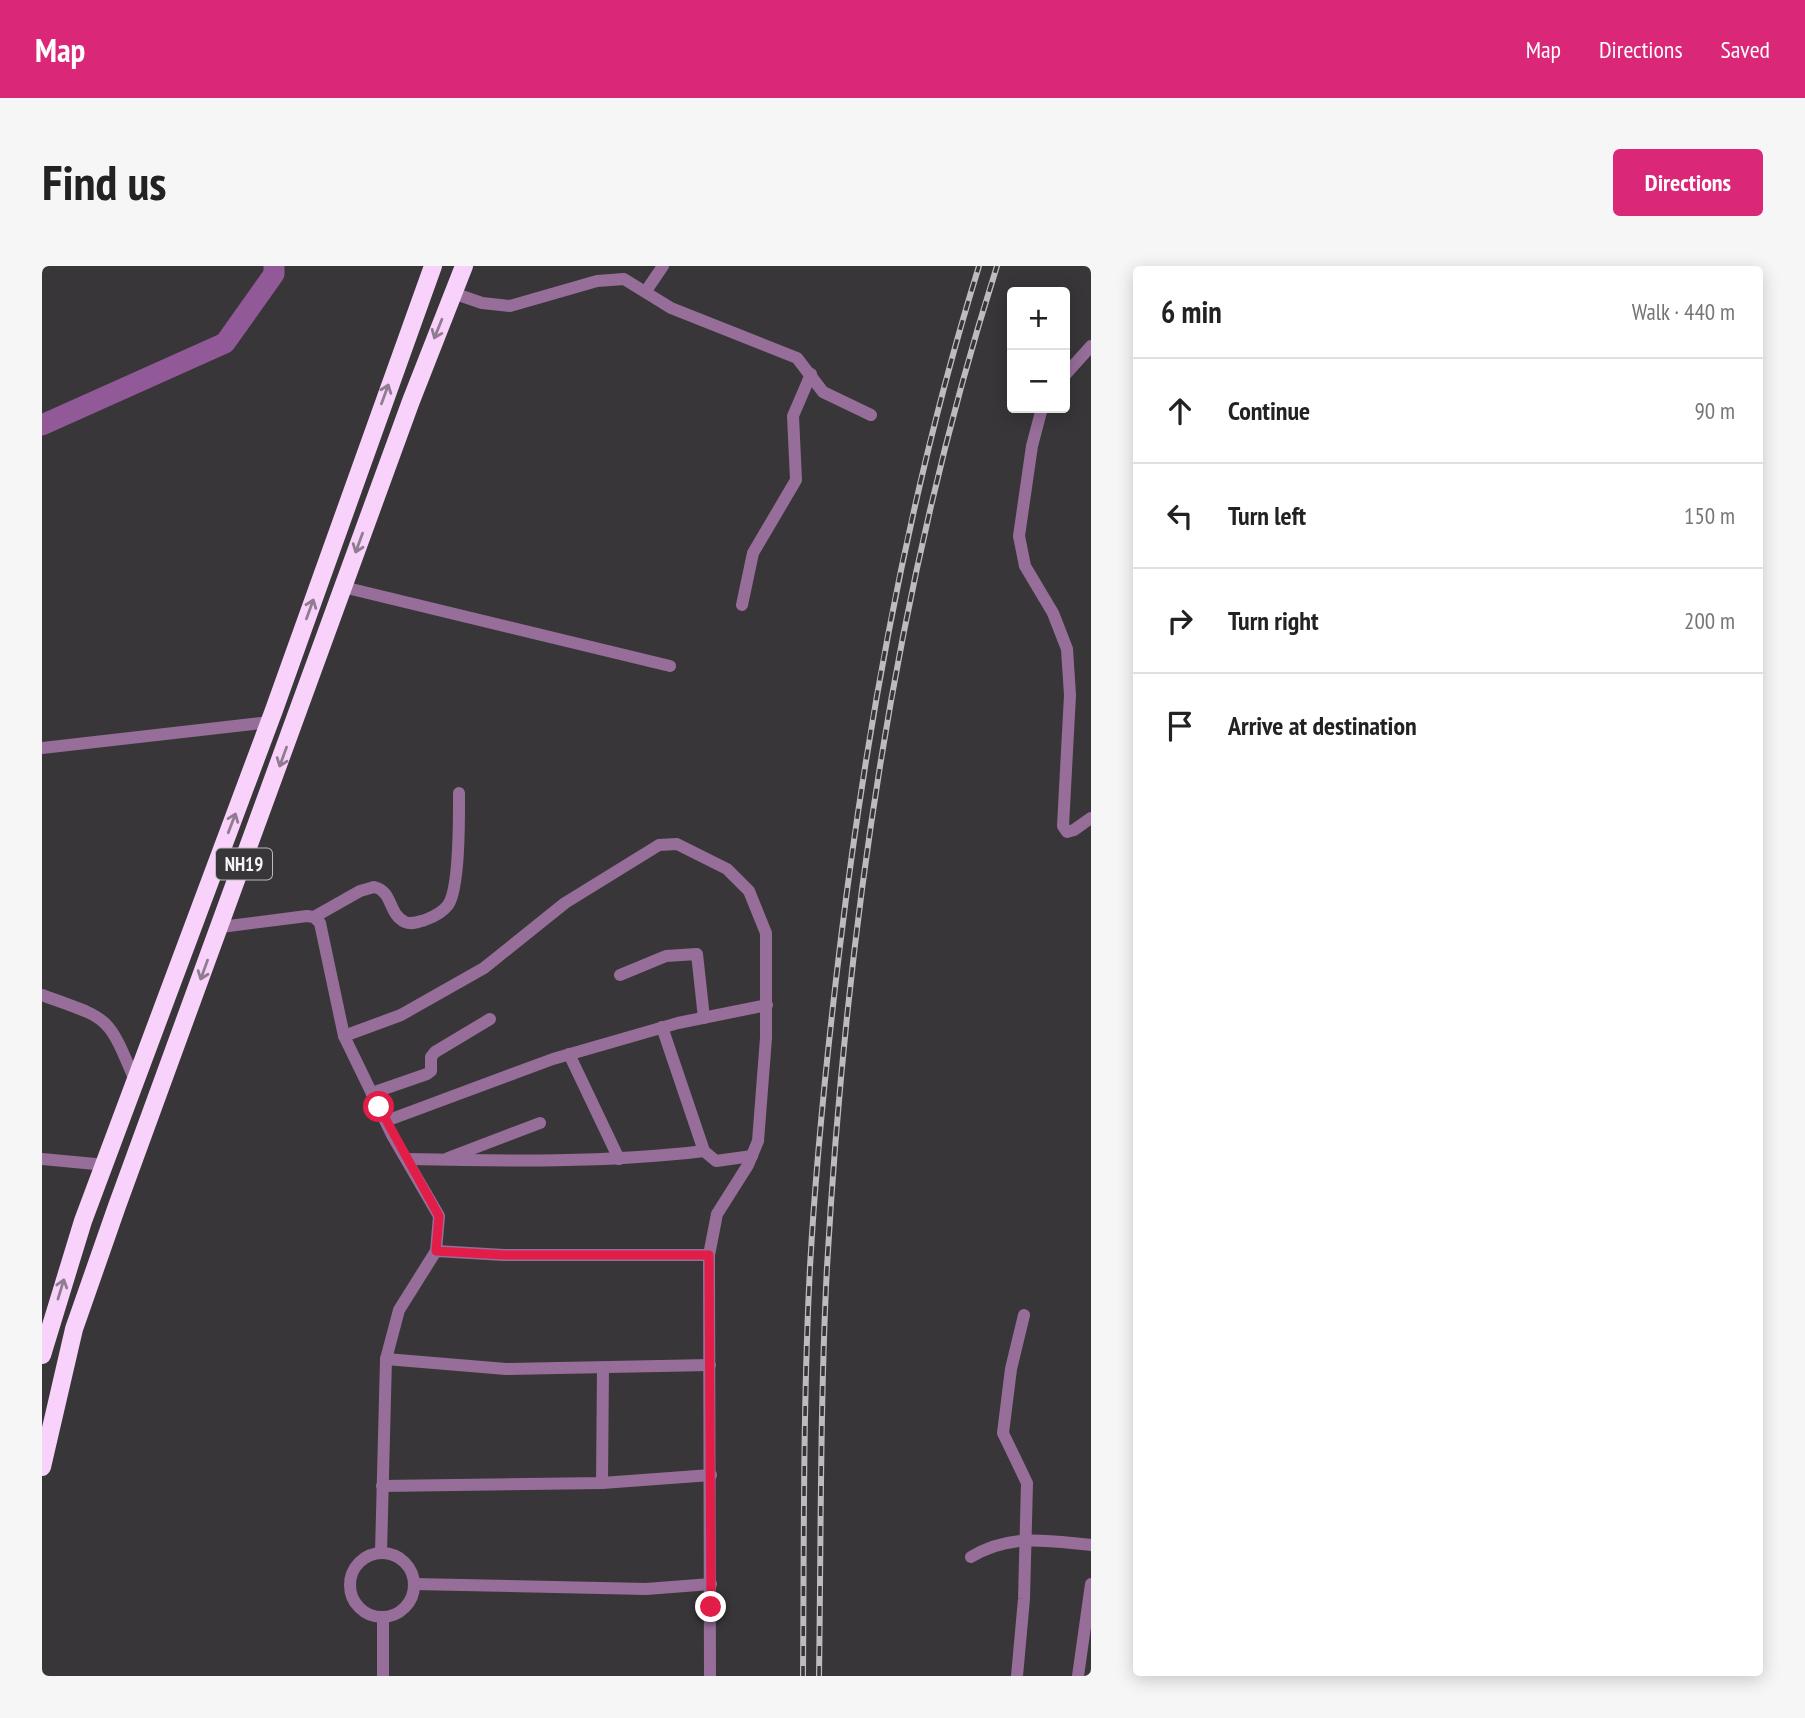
<!DOCTYPE html>
<meta charset="utf-8">
<style>
body{margin:0;font-family:"PT Sans Narrow",sans-serif;background:#f6f6f6;color:#222}
.controls{position:absolute;right:21px;top:21px;display:grid;overflow:hidden;border-radius:7px;box-shadow:0 4px 18px #0003}
.controls button{width:63px;height:63px;display:grid;place-items:center;padding:0;border:0;border-bottom:2px solid #e0e0e0;background:#fff;color:#222;font:35px sans-serif}
.stop{position:absolute;width:21px;height:21px;margin:-16px;border:5px solid #e11d48;border-radius:50%;background:#fff}
.stop.end{background:#e11d48;border-color:#fff;box-shadow:0 2px 7px #0008}
.list{margin:0;padding:0;list-style:none}
h2{display:flex;justify-content:space-between;align-items:center;height:91px;margin:0;padding:0 28px;font-size:30px}
h2 small{font-size:23px;font-weight:400;color:#767676}
.list li{display:grid;grid-template-columns:46px 1fr auto;gap:21px;align-items:center;box-sizing:border-box;height:105px;padding:0 28px;border-top:2px solid #e0e0e0}
.list b{display:block;font-size:26px;white-space:nowrap}
.list em{font-size:23px;font-style:normal;color:#767676}
.icon{flex:none;width:38px;height:38px;fill:none;stroke:currentColor;stroke-width:2;stroke-linecap:round;stroke-linejoin:round}
.map{position:relative;flex:none;width:1049px;height:1410px;overflow:hidden;border-radius:7px}
header{display:flex;align-items:center;gap:42px;box-sizing:border-box;height:98px;padding:0 35px;background:#db2777;color:#fff}
header strong{font-size:33px}
nav{display:flex;gap:38px;margin-inline-start:auto;font-size:24px}
.intro{display:flex;align-items:center;justify-content:space-between;box-sizing:border-box;height:168px;padding:0 42px}
h1{margin:0;font-size:49px}
.button{padding:18px 32px;border-radius:7px;background:#db2777;color:#fff;font-size:24px;font-weight:700}
main{display:flex;gap:42px;padding:0 42px}
aside{flex:1;background:#fff;border-radius:7px;box-shadow:0 4px 18px #0003}
.map>svg:first-child{display:block}
</style>
<header>
<strong>Map</strong>
<nav><a>Map</a><a>Directions</a><a>Saved</a></nav>
</header>
<div class="intro"><h1>Find us</h1><a class="button">Directions</a></div>
<main>
<div class="map">
<svg width="1049" height="1410" viewBox="0 0 1049 1410">
<rect width="100%" height="100%" fill="#393639"/>
<g fill="none" stroke-linecap="round" stroke-linejoin="round">
<polyline stroke="#925998" stroke-width="21" points="0,159 183,77 232,8 232,0"/>
<g stroke="#966e99" stroke-width="12">
<polyline points="604,25 621,0"/>
<polyline points="411,27 440,37 468,40 555,15 582,13 629,42 755,92 781,126 829,149"/>
<polyline points="1023,109 1049,80"/>
<polyline points="1000,142 990,180 977,270 983,300 1011,347 1025,383 1028,429 1021,560 1025,566 1032,564 1049,552"/>
<polyline points="301,321 628,400"/>
<polyline points="700,339 711,287 754,214 751,150 769,108"/>
<polyline points="0,482 228,456"/>
<path d="M272 651 318 625 332 621C351 625 346 648 363 656 370 659 376 656 383 654 391 651 401 646 406 639 418 622 417 549 417 527"/>
<polyline points="179,661 265,650 272,651 278,657 302,770 350,869 397,950 394,985 357,1044 344,1093 339,1287"/>
<polyline points="578,709 624,690 655,688 662,752"/>
<path d="M0 729C69 754 65 748 94 817"/>
<polyline points="620,761 662,885 674,895 710,890"/>
<polyline points="302,770 359,749 442,702 523,637 617,579 635,578 685,603 707,625 724,667 724,772 716,875 706,899 675,948 667,989 668,1410"/>
<polyline points="527,788 577,893"/>
<polyline points="330,827 385,808 389,805 389,791 393,786 448,753"/>
<polyline points="344,855 511,793 636,757 725,739"/>
<polyline points="406,892 498,857"/>
<polyline points="0,893 64,899"/>
<path d="M365 893C465 895 563 897 662 885"/>
<polyline points="394,985 462,989 667,989"/>
<polyline points="344,1093 464,1103 668,1099"/>
<polyline points="560,1217 561,1102"/>
<polyline points="340,1220 560,1217 669,1209"/>
<circle cx="340" cy="1319" r="32"/>
<path d="M929 1291C968 1267 1005 1275 1049 1279"/>
<polyline points="372,1318 604,1323 669,1318"/>
<polyline points="341,1410 341,1352"/>
<polyline points="975,1410 982,1333 985,1217 961,1167 969,1103 982,1049"/>
<polyline points="1036,1410 1049,1318"/>
</g>
<g stroke="#f8d2fb" stroke-width="18">
<polyline points="0,1089 41,955 232,444 391,0"/>
<polyline points="0,1201 32,1063 75,940 369,135 422,0"/>
</g>
<defs>
<g id="rail">
<path d="M761 1410C762 1274 761 1137 768 1001 774 894 785 787 798 680 826 450 868 222 937 0"/>
<path d="M777 1410C779 1274 778 1137 785 1001 804 667 853 319 955 0"/>
</g>
</defs>
<use href="#rail" stroke="#bdbbbd" stroke-width="6"/>
<use href="#rail" stroke="#393639" stroke-width="3.5" stroke-dasharray="10" stroke-linecap="butt"/>
</g>
<defs><path id="oneway-shaft" d="M-6 0H5M1.5-3L5.5 0L1.5 3" fill="none" stroke-width="1.6" stroke-linecap="round" stroke-linejoin="round" transform="scale(1.75)"/></defs>
<g stroke="#8f7c90">
<use href="#oneway-shaft" transform="translate(396 63) rotate(112)"/>
<use href="#oneway-shaft" transform="translate(343 128) rotate(-70)"/>
<use href="#oneway-shaft" transform="translate(317 277) rotate(110)"/>
<use href="#oneway-shaft" transform="translate(268 343) rotate(-70)"/>
<use href="#oneway-shaft" transform="translate(241 491) rotate(110)"/>
<use href="#oneway-shaft" transform="translate(190 557) rotate(-69)"/>
<use href="#oneway-shaft" transform="translate(162 704) rotate(110)"/>
<use href="#oneway-shaft" transform="translate(19 1023) rotate(-73)"/>
</g>
<g fill="none" stroke-linecap="round" stroke-linejoin="round">
<polyline stroke="#e11d48" stroke-width="9" points="337,841 397,950 394,985 462,989 667,989 669,1341"/>
</g>
<g text-anchor="middle" dominant-baseline="central" stroke-width="5" stroke-linejoin="round" paint-order="stroke">
<rect fill="#393639" stroke="#bdbabd" stroke-width="2" x="174" y="582.5" width="56" height="31" rx="5"/>
<g font-size="19" font-weight="bold" fill="#f5f3f5">
<text x="202" y="598">NH19</text>
</g>
</g>
</svg>
<div class="controls">
<button>+</button>
<button>−</button>
</div>
<div class="stop" style="left:337px;top:841px"></div>
<div class="stop end" style="left:669px;top:1341px"></div>
</div>
<aside>
<h2>6 min<small>Walk · 440 m</small></h2>
<ul class="list">
<li><svg class="icon" aria-label="ahead" viewBox="0 0 24 24"><path d="M12 20V5M6 11l6-6 6 6"/></svg><div><b>Continue</b></div><em>90 m</em></li>
<li><svg class="icon" aria-label="left" viewBox="0 0 24 24"><path d="M17 20v-9H6M10 6l-5 5 5 5"/></svg><div><b>Turn left</b></div><em>150 m</em></li>
<li><svg class="icon" aria-label="right" viewBox="0 0 24 24"><path d="M7 20v-9h11M14 6l5 5-5 5"/></svg><div><b>Turn right</b></div><em>200 m</em></li>
<li><svg class="icon" aria-label="arrive" viewBox="0 0 24 24"><path d="M6 21V4h12l-3 4 3 4H6"/></svg><div><b>Arrive at destination</b></div></li>
</ul>
</aside>
</main>
